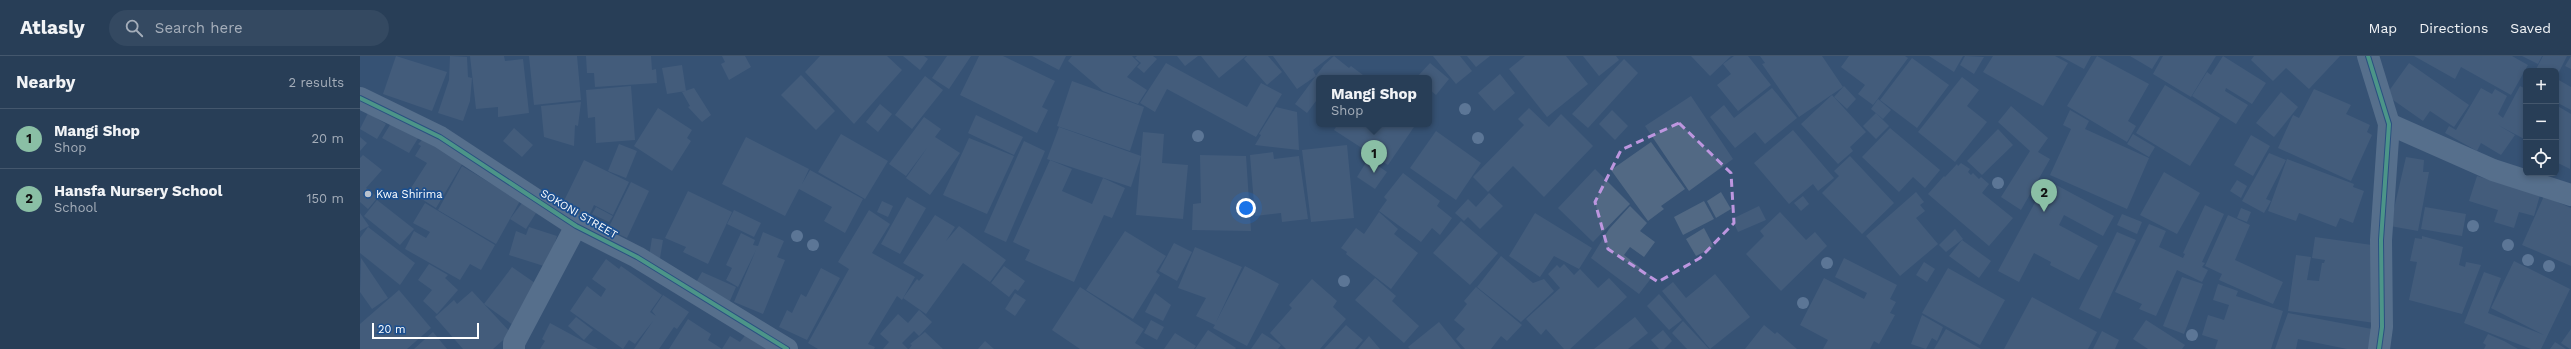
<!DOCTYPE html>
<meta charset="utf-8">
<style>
body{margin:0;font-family:"Work Sans",sans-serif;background:#344961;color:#f1f3f6}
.controls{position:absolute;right:12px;top:12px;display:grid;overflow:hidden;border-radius:6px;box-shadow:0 2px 6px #0003}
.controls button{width:36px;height:36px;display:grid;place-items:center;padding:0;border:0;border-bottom:1px solid #44576d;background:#283e57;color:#f1f3f6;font:20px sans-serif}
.scale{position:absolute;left:12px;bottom:10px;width:107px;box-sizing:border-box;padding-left:4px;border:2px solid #fff;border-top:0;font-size:11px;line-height:14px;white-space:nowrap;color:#fff;-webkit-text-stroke:3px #1b4f8f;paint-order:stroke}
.you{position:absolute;left:886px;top:152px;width:14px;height:14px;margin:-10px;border:3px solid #fff;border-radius:50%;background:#1a73e8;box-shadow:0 0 0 6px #1a73e833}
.badge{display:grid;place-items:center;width:26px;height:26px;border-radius:50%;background:#8abfa5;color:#111;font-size:13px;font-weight:700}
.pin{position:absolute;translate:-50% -33px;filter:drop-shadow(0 1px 2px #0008)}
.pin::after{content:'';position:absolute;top:21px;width:14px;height:12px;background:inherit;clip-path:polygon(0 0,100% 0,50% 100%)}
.popup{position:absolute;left:956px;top:19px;width:116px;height:52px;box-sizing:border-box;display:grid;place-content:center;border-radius:6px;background:#283e57;filter:drop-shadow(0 1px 3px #0005);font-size:13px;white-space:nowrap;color:#a5aeba}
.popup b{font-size:15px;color:#f1f3f6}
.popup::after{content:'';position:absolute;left:50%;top:100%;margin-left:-8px;border:8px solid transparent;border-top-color:#283e57}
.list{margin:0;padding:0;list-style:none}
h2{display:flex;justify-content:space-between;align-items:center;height:52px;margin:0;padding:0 16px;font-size:17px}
h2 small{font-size:13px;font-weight:400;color:#a5aeba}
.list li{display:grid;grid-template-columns:26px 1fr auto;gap:12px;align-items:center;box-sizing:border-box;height:60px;padding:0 16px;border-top:1px solid #44576d}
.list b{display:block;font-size:15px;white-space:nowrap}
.list p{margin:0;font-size:13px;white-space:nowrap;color:#a5aeba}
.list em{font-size:13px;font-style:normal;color:#a5aeba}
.icon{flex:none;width:22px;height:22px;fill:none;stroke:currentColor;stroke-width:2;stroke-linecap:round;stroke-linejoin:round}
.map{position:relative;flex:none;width:2211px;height:293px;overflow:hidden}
header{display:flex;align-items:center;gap:24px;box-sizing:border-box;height:56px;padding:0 20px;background:#283e57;border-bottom:1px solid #44576d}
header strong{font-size:19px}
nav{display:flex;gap:22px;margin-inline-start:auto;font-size:14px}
.search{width:280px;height:36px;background:#344961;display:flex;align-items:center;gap:10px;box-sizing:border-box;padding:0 14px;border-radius:22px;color:#a5aeba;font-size:15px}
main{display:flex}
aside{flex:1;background:#283e57}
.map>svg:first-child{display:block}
</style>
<header>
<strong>Atlasly</strong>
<div class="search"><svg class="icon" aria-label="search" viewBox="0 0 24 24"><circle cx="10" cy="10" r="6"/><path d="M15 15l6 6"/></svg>Search here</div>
<nav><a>Map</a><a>Directions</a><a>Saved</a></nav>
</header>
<main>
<aside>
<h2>Nearby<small>2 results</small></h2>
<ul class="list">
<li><span class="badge">1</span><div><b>Mangi Shop</b><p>Shop</p></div><em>20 m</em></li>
<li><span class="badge">2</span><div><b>Hansfa Nursery School</b><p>School</p></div><em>150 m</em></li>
</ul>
</aside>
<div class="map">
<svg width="2211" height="293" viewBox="0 0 2211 293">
<rect width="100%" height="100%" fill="#365274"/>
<g fill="#526984">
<polygon points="36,0 87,16 72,55 23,38"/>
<polygon points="90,0 107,1 108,21 112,22 110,45 103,65 78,57 89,24"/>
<polygon points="110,0 144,0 145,5 163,3 169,57 138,61 138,51 116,53"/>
<polygon points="169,0 217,0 221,44 174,49"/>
<polygon points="226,0 291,0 292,14 296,13 297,27 235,31 234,17 227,17"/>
<polygon points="362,0 385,0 391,11 369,24 361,8 365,6"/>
<polygon points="460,0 527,0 542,14 494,68 445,16"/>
<polygon points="543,0 564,0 568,3 560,14"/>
<polygon points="587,0 611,0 589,33 572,22"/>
<polygon points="619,0 643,0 695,25 682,51 688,54 677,77 600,39"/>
<polygon points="672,0 706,0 699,14"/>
<polygon points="712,0 772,0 779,7 767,21 787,34 778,48 743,35 708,5"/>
<polygon points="777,0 793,0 797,3 784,17 777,11 781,7 775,2"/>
<polygon points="817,0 838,0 825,10"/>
<polygon points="841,0 886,0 859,22"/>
<polygon points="887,0 908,0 922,16 907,29 884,3"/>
<polygon points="913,0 971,0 953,14 956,20 937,33"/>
<polygon points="974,0 989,12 991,10 1003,19 1001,22 959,22 959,41 947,57 935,48 964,9"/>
<polygon points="1073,0 1100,0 1112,15 1096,28"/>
<polygon points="1107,0 1130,0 1116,11"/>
<polygon points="1165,0 1206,0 1228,28 1187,61 1149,13"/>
<polygon points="1223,0 1256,0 1259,4 1239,20"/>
<polygon points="1331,0 1371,0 1350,20"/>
<polygon points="1374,0 1388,0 1411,29 1378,55 1357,29 1371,18 1363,8"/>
<polygon points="1400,0 1462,0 1483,31 1439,61 1402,8 1405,7"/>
<polygon points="1489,0 1545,0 1548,2 1513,49 1498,38 1505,29 1481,11"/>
<polygon points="1569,0 1603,0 1594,16"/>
<polygon points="1605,0 1624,1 1614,18 1600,9"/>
<polygon points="1633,0 1695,0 1708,7 1683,50 1623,16"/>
<polygon points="1700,0 1731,0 1724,13"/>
<polygon points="1737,0 1789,28 1768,65 1776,70 1767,86 1707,50"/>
<polygon points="1770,0 1800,0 1792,13"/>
<polygon points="1803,0 1856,0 1831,41 1793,18"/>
<polygon points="1863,0 1906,27 1892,48 1866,32 1865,35 1888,49 1876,68 1832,40 1847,16 1851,19"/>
<polygon points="1894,0 1980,0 1949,33 1926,12 1913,25 1891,4"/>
<polygon points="2054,0 2152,0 2168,9 2151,39 2101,11 2095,23"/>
<polygon points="2162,0 2182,0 2178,8"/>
<polygon points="2183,0 2207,0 2196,22 2196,15 2175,15"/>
<polygon points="2211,0 2211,13 2205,10"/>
<polygon points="1552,2 1589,29 1557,72 1520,44"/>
<polygon points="1264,3 1278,17 1228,72 1212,58"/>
<polygon points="806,7 887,51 901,27 922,38 896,81 807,33 795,56 780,47"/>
<polygon points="1070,7 1089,23 1076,39 1069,33 1069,22 1056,22"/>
<polygon points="2049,7 2109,49 2094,71 2070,55 2063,65 2026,39"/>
<polygon points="322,9 326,35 307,38 302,12"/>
<polygon points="1140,18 1155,37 1134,55 1118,37"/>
<polygon points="441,19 475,55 456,74 421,39"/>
<polygon points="565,20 583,34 552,73 535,59"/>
<polygon points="1602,21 1619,34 1607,50 1627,66 1595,106 1558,76"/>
<polygon points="2197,23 2211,31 2211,54 2196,46"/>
<polygon points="712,25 784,51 770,95 697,70"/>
<polygon points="1805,29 1860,62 1830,110 1776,77"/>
<polygon points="271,30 275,84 236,87 235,61 228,62 226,34"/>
<polygon points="1484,30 1496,43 1487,53 1474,41"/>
<polygon points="2160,30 2166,33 2166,84 2138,69 2155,79 2141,99 2121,87 2117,95 2085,77 2089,70 2096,74 2121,32 2132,38 2135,33 2147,40 2138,58 2143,62"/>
<polygon points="334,32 351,59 342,66 328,51 330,50 322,36"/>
<polygon points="1412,32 1437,62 1405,88 1395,76 1375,92 1350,61 1364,49 1374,62"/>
<polygon points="1954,33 1991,49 1986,58 2010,69 2007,76 2012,79 1991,125 1918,92 1933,59 1939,62"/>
<polygon points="1921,36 1938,51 1914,81 1896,67"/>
<polygon points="1472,39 1506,76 1490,91 1493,95 1478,108 1441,68"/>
<polygon points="1331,40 1373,103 1329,135 1285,70"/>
<polygon points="1518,43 1531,54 1523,63 1511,53"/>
<polygon points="221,46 218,70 215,69 214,90 184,81 181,50"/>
<polygon points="520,48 532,58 518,76 506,66"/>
<polygon points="2196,49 2211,58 2210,113 2196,106"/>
<polygon points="1651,50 1688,82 1678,96 1690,103 1661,154 1641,141 1670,95 1638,66"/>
<polygon points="916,51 937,56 939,94 895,89 901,79 899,78"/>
<polygon points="298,52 332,74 327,82 331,85 312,115 274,90"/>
<polygon points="1169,52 1189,71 1201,58 1233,90 1184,141 1153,110 1128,136 1113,121 1164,69 1158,63"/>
<polygon points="1252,54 1268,70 1255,84 1239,68"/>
<polygon points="1710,54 1729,65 1725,73 1789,102 1767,153 1690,119 1711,73 1703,69"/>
<polygon points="8,57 26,68 17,83 0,73"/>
<polygon points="1516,57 1529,70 1516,83 1503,70"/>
<polygon points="616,59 663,81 654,99 608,77"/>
<polygon points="564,61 581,73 575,81 600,97 570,139 546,122 567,92 546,120 529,108"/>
<polygon points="33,64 60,79 49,97 22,82"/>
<polygon points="978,68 1056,68 1028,109 974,74"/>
<polygon points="699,71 781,100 771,131 687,103"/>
<polygon points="154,72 173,89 162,101 143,85"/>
<polygon points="1530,72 1580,114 1565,132 1553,121 1539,136 1502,101"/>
<polygon points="1638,73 1653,89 1622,119 1607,105"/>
<polygon points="1433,74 1474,122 1458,135 1453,128 1429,148 1394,107"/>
<polygon points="1076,75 1121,107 1096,144 1050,112"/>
<polygon points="783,76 804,78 802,107 828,109 823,163 776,159"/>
<polygon points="481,78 528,105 505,143 458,116"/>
<polygon points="1773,78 1795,91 1789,101 1767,88"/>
<polygon points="67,79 104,105 76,152 49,135 67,107 55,100 61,90 58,88"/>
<polygon points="1891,79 1910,90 1893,120 1874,109"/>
<polygon points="0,81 7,87 0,95"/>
<polygon points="386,81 449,113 442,128 450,114 503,143 485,177 464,165 472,151 439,133 425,160 362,128"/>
<polygon points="609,82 654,100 627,158 583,139"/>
<polygon points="664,85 685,95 646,186 624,176"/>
<polygon points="1291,86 1325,133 1301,150 1304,153 1288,165 1251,114"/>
<polygon points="259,88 277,95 266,122 248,115"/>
<polygon points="987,89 994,162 951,166 942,94"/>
<polygon points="913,96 914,103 939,100 948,163 922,166 921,157 895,160 890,99"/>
<polygon points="1909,97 1926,104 1906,143 1911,145 1904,157 1882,145"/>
<polygon points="3,99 22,114 6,132 18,141 8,153 0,146 0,102"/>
<polygon points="840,99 886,100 891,175 832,174 833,148 841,147"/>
<polygon points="1490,100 1534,147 1502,178 1462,137 1479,120 1474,115"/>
<polygon points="2046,101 2064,104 2063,116 2069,116 2058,175 2030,170"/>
<polygon points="1008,103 1027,116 1015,133 997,121"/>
<polygon points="1927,103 1994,128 1993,131 2004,135 1993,167 1980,162 1976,171 1939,157 1936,165 1908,155"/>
<polygon points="224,104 269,126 253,159 234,149 226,166 200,153"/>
<polygon points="690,104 712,113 702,135 732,148 743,122 765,132 752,162 744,159 714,226 665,204 670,194 653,186"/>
<polygon points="1601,107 1610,113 1608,116 1611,119 1613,117 1619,123 1621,121 1629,128 1622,137 1653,162 1629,190 1568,138 1584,120 1585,121 1597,108 1598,110"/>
<polygon points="102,110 160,145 136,188 78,154"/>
<polygon points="1235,113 1270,148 1233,186 1198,152"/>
<polygon points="1804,116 1840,137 1817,178 1780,159"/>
<polygon points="1043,117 1080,145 1077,150 1092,162 1080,179 1072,172 1061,186 1019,155 1027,144 1024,141"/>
<polygon points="2117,120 2180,139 2174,160 2159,156 2154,172 2134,166 2138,154 2109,145"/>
<polygon points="1687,124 1754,160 1743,180 1704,159 1699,169 1738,190 1719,224 1690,209 1691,206 1674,197 1659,226 1638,215"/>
<polygon points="1877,124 1887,130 1881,142 1870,135"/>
<polygon points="271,126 289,135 267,182 248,173"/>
<polygon points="328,135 372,156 348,208 323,196 326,191 305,182"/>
<polygon points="1361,136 1371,153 1356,162 1347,145"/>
<polygon points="1556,136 1564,146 1560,149 1565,155 1556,162 1578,188 1540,220 1506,180"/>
<polygon points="1129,137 1143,150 1120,173 1108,161 1104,165 1095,157 1108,143 1116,151"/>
<polygon points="1443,140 1449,148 1441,155 1434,147"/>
<polygon points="2184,140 2211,152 2211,210 2162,189"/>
<polygon points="547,141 566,152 540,198 521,188"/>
<polygon points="17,144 54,173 40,189 4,160"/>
<polygon points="522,145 533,150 528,161 517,156"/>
<polygon points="1344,145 1354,163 1323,179 1314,161"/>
<polygon points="65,147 135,189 121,214 110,208 100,224 45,193 54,175 66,182 70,176 53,167"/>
<polygon points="162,147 176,157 166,173 150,163"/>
<polygon points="1845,149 1864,158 1842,206 1845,207 1842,211 1848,214 1842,226 1817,214 1796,260 1779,253 1782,248 1755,236 1789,168 1806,175 1799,191 1823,202 1825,198 1823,197"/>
<polygon points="1270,150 1287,167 1280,175 1295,186 1284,201 1270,191 1264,199 1292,221 1279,238 1231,202 1249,173"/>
<polygon points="1399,150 1406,164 1378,176 1372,163"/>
<polygon points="236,151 253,160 249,166 232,158"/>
<polygon points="2065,151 2106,158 2102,180 2061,173"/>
<polygon points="1881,152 1891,156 1887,166 1877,162"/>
<polygon points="374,154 401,167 394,181 367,168"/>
<polygon points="509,154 530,168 512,197 555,221 542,244 537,240 508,288 515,291 514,293 458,293 448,287 489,213 478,206"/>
<polygon points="1019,156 1038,173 1034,178 1058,197 1031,233 986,198 987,196 981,192 996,172 1004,178"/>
<polygon points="1420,156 1446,184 1455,176 1467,190 1421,235 1386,198 1404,180 1400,175"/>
<polygon points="0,157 9,170 0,175"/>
<polygon points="1175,157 1232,192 1219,213 1194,200 1180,221 1149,200"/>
<polygon points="1762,158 1782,166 1777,178 1757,169"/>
<polygon points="575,159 595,171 586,185 599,170 646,204 630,226 603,207 566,258 543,242 557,223 559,225 564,219 543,207"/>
<polygon points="1868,159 1890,169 1875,204 1923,226 1913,248 1859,224 1862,218 1845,210"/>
<polygon points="1101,165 1138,197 1110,229 1073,197"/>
<polygon points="8,171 55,207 40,229 0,197 0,182"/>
<polygon points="169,171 197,180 187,211 149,199 156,175 166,179"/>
<polygon points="1344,172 1354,191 1336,200 1326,183"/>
<polygon points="1595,173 1603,183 1586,196 1579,189"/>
<polygon points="765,175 806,200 796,216 800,219 773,263 726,234"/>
<polygon points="403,176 424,185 417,201 425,204 403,258 374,246 396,194 378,231 366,224 372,212 366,209 381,177 395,184 393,189 398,190"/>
<polygon points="1757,176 1776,184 1740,263 1719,253"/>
<polygon points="2062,180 2103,191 2099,209 2105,211 2106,206 2121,209 2102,258 2049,244 2057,206 2050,205 2055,182 2062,183"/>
<polygon points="1955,181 2026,191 2015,267 1928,255 1936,199 1951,201 1947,224 1959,225 1962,207 1964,207 1965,204 1952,202"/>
<polygon points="292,182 303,184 300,202 289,201"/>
<polygon points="1602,184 1631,205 1619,222 1589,200"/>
<polygon points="814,187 832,196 817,225 799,215"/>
<polygon points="835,191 882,211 856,266 885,210 919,228 887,290 853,272 855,269 836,260 846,242 818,232"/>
<polygon points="1141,200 1173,227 1184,223 1194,235 1161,266 1117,231"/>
<polygon points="1,202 28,242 12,253 0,236"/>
<polygon points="1484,202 1537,229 1530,243 1536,246 1530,257 1535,259 1519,288 1514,285 1510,293 1463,293 1468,284 1440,269 1464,222 1504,243 1507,237 1475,221"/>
<polygon points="246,203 259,213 261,210 302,239 290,256 296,260 292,255 303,239 329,256 317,273 314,271 299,293 274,293 293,265 275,288 269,284 263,293 210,255 227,230 241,241 246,233 232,223"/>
<polygon points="2154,205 2210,233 2181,293 2171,293 2104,267 2124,216 2141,222 2128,257 2184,279 2131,252"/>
<polygon points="1564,206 1575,213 1567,226 1556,219"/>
<polygon points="69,208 88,219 85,222 98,234 77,258 63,245 72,234 58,224"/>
<polygon points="1204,208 1214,219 1220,213 1238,232 1249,222 1267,241 1210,293 1204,293 1186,273 1181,279 1166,263 1200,232 1188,218 1197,209 1200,212"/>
<polygon points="644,210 665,225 658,235 655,233 649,241 631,227"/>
<polygon points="152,211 175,227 153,269 124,248"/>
<polygon points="461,212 480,222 447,284 419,271 427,254 432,257 441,238 446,241"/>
<polygon points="1588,212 1645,244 1620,289 1562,257"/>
<polygon points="342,216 376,231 369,247 334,230"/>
<polygon points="1355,218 1390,261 1350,293 1302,235 1313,226 1326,242"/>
<polygon points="1822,221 1843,228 1824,278 1803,270"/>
<polygon points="1015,222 1036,240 1032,245 1059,270 1044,287 995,244"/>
<polygon points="952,223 977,245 973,251 986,263 960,293 926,293 910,277 932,252 929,249"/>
<polygon points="1858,228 1878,235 1876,240 1923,255 1911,293 1855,293 1858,284 1842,279 1848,259 1864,264 1869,249 1853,244"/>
<polygon points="720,231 784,273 775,287 785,293 720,293 692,274"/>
<polygon points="1116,231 1162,269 1147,285 1141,280 1131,293 1105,293 1096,283 1105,273 1094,264 1107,248 1104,245"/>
<polygon points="39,234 71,272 47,293 0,293 0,268"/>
<polygon points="112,235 151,277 133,293 103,293 75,261 94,244 97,248"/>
<polygon points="655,237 666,244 655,260 645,253"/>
<polygon points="795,237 811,249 803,265 785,256"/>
<polygon points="1299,238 1322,264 1309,274 1287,250"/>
<polygon points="1672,241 1737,276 1728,293 1644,293"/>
<polygon points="559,254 572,266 559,280 554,275 542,287 548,293 523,293 529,286 520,278 538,258 548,267"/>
<polygon points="1928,257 2012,273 2008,293 1987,293 1938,283 1936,293 1915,293"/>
<polygon points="1562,259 1583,271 1577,285 1572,282 1566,293 1551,288"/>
<polygon points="216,261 233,274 224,284 208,270"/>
<polygon points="1275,261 1288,277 1268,293 1234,293"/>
<polygon points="328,263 351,278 348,284 362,293 370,280 385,289 380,286 387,277 407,293 309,293"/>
<polygon points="791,264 804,271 797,284 784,277"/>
<polygon points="1786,264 1825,289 1822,293 1788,293 1773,283"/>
<polygon points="1323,265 1349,293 1327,293 1312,277"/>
<polygon points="1079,266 1101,293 1050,293 1048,291"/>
<polygon points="190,267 238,293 180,293 185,285 182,283"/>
<polygon points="986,269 1003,284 995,293 964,293"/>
<polygon points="1404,269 1415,278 1417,276 1437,293 1385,293"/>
<polygon points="1586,273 1621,293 1574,293"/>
<polygon points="2211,273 2211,293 2210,293 2201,287"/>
<polygon points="848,274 876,292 875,293 835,293"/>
<polygon points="1303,274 1312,285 1304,293 1299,293 1291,284"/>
<polygon points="1742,275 1759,284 1755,293 1733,293"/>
<polygon points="73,276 87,293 54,293"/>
<polygon points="565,276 583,293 549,293 552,289 550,288"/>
<polygon points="815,277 836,290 834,293 804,293"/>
<polygon points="902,277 921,289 918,293 891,293"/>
<polygon points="2128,278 2144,285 2158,293 2124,293 2126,289 2123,287"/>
<polygon points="1009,280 1020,293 998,293"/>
<polygon points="625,285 634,293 618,293"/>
<polygon points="2195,286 2206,293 2190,293"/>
</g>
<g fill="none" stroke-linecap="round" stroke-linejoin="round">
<g stroke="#7d92a8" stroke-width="22">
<polyline points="2008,0 2029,68 2021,184 2022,271 2019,293"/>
<polyline points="0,42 80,81 216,170 277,201 427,293"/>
<polyline points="2029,68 2133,114 2211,139"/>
<polyline points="154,293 154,287 216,170"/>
</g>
<defs>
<g id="cycleway">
<polyline points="2008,0 2029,68 2021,184 2022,271 2019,293"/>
<polyline points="0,42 80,81 216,170 277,201 427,293"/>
</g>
</defs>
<use href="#cycleway" stroke="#1b4f8f" stroke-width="6"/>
<use href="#cycleway" stroke="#66e7a1" stroke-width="4"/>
</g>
<g fill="#8aa2be">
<circle cx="1105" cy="53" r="6"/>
<circle cx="838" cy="80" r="6"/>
<circle cx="1118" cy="82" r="6"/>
<circle cx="1638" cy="127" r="6"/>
<circle cx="2113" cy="170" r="6"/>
<circle cx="437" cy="180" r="6"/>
<circle cx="453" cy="189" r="6"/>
<circle cx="2148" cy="189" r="6"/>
<circle cx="2168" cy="204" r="6"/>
<circle cx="1467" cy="207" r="6"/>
<circle cx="2189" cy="210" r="6"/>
<circle cx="984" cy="225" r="6"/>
<circle cx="1443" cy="247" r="6"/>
<circle cx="1832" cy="279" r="6"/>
</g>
<path d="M0 0H2211V293H0ZM1319 67 1371 117 1374 167 1340 202 1298 226 1248 193 1235 146 1261 94Z" fill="#365274" fill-opacity=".55" fill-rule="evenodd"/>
<path fill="none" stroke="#bd96df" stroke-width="3" stroke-dasharray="8 5" stroke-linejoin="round" d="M1319 67 1371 117 1374 167 1340 202 1298 226 1248 193 1235 146 1261 94Z"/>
<circle fill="#b9c2ce" stroke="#1b4f8f" stroke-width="1.5" cx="8" cy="138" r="4"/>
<g text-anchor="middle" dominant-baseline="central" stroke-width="3.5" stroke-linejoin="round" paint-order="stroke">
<g font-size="11" fill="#fff" stroke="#1b4f8f" text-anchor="start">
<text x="16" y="138">Kwa Shirima</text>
</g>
<g font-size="11" fill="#fff" stroke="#1b4f8f">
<text transform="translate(219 158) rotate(30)">SOKONI STREET</text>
</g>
</g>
</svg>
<div class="controls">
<button>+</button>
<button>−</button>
<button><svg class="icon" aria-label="locate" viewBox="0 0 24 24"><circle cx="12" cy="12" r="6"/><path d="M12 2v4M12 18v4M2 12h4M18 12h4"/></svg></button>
</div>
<div class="scale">20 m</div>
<div class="you"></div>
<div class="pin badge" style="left:1014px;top:117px">1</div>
<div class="popup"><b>Mangi Shop</b>Shop</div>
<div class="pin badge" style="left:1684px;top:156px">2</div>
</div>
</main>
